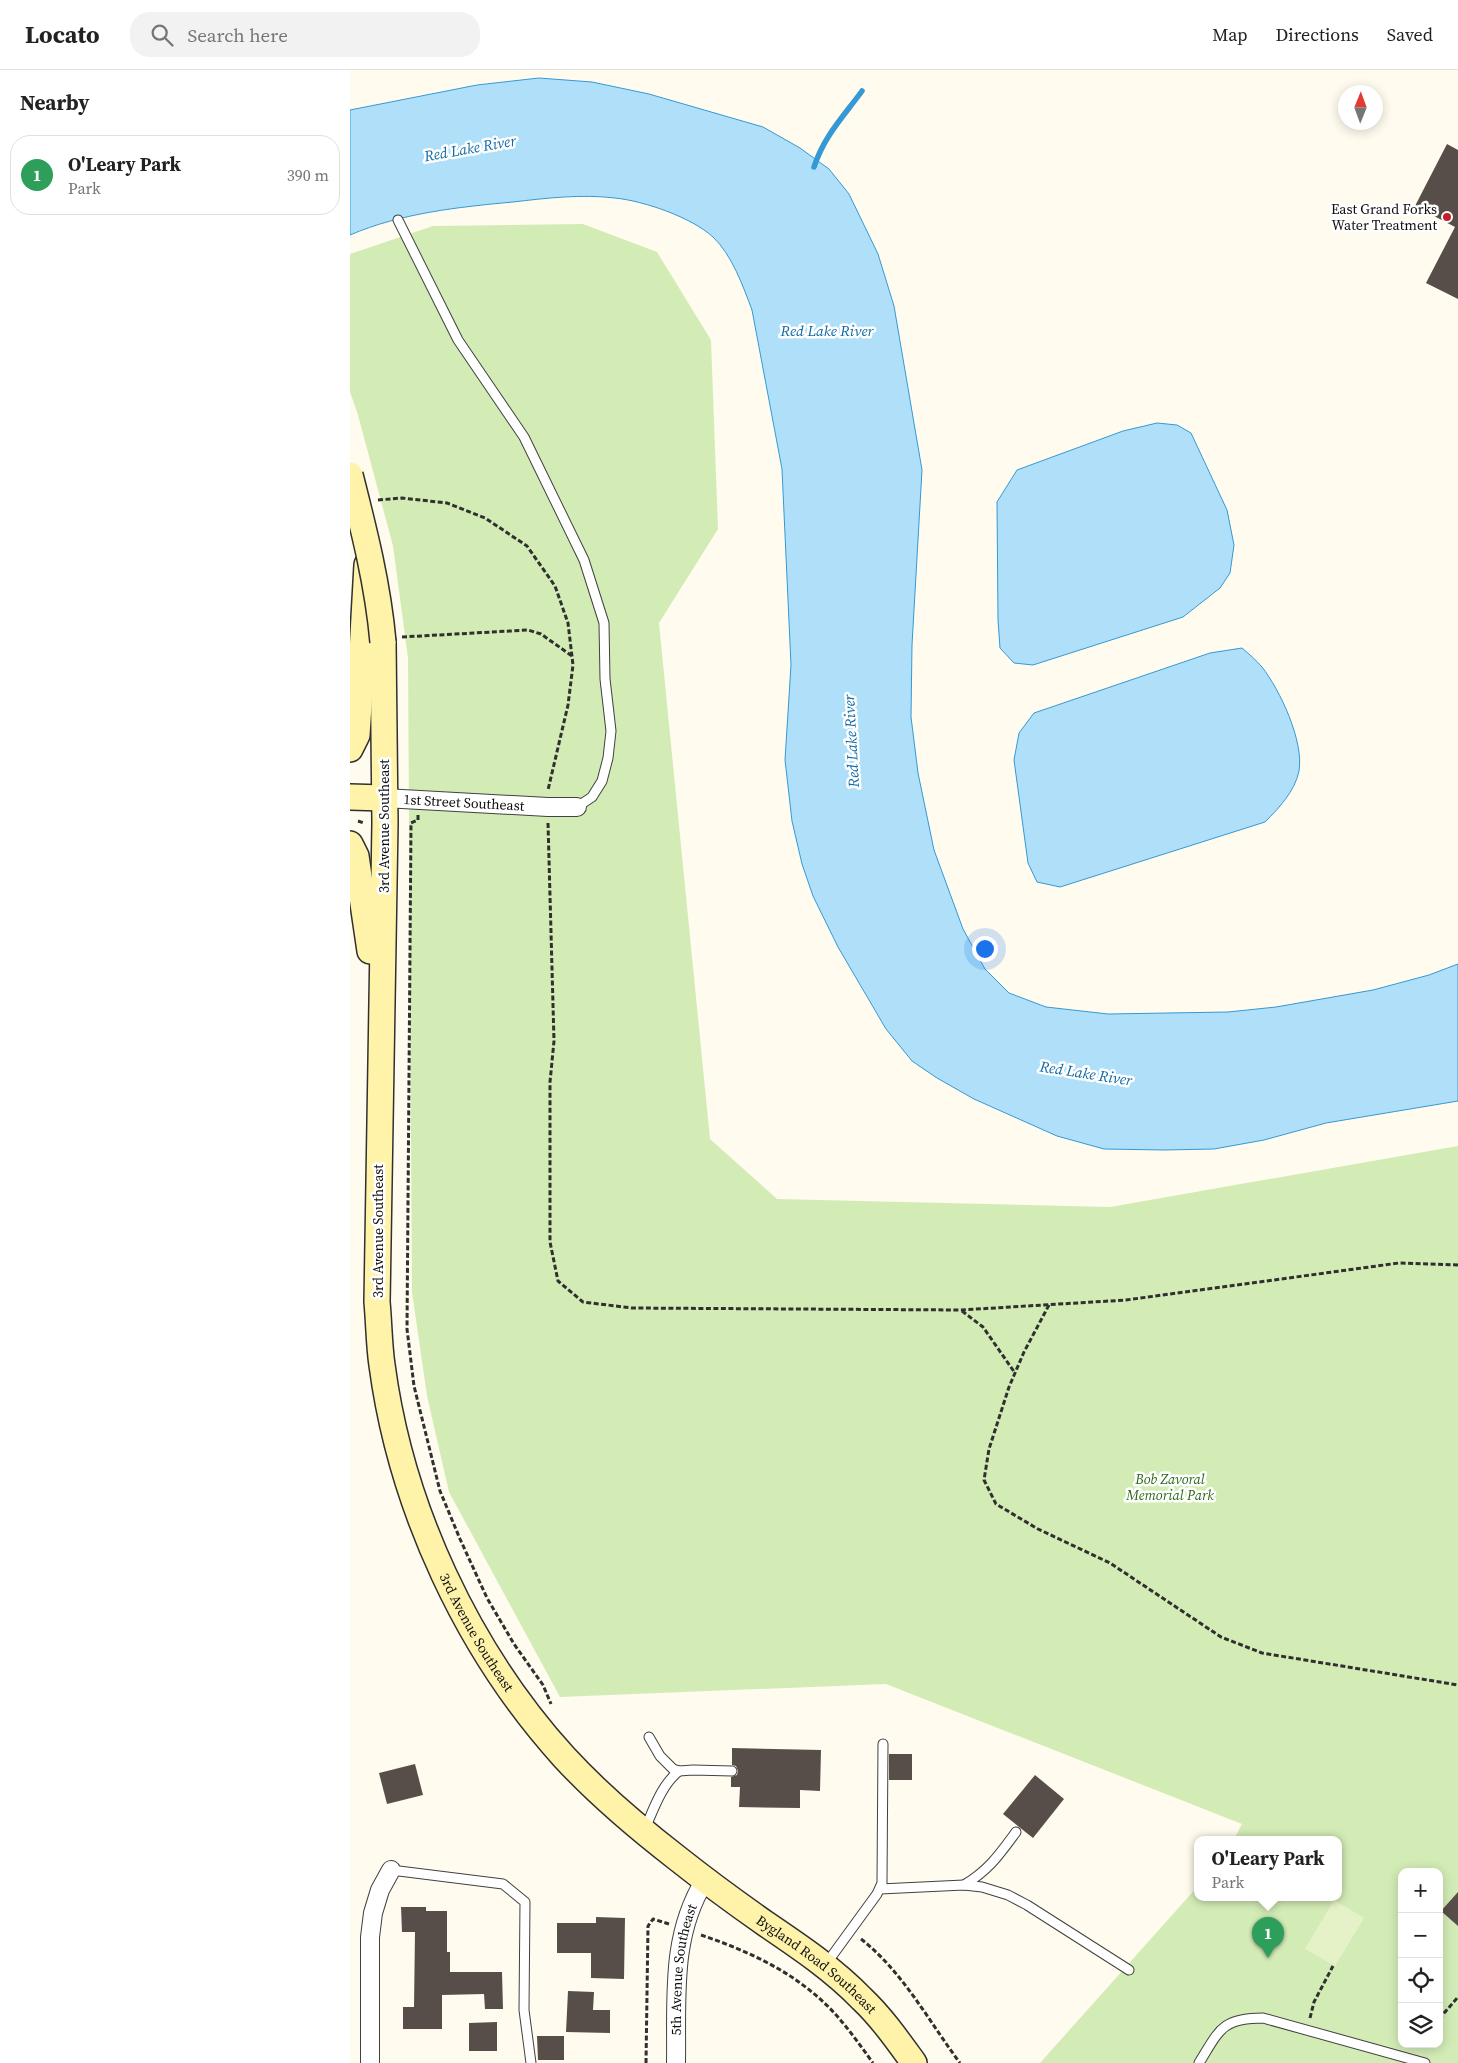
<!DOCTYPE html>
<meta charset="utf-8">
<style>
body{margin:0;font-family:"Source Serif 4",serif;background:#f2f2f2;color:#222}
.controls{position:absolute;right:15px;bottom:15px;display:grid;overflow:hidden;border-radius:10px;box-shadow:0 2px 12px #0003}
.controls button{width:45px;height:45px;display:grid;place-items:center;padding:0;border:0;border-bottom:1px solid #e0e0e0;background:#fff;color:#222;font:25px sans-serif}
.compass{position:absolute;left:988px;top:15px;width:45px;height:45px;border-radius:50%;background:#fff;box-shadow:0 2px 12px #0003;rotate:1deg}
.you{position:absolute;left:634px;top:878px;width:18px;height:18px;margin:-12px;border:4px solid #fff;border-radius:50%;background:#1a73e8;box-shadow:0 0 0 8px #1a73e833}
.badge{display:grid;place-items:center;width:32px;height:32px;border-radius:50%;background:#ea580c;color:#fff;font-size:16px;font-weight:700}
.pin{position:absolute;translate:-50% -41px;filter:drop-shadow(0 1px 2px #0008)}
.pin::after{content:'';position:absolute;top:26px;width:18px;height:15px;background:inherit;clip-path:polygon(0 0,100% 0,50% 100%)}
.popup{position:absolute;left:844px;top:1766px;width:148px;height:65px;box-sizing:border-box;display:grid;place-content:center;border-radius:10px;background:#fff;filter:drop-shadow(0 1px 4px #0005);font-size:16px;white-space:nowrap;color:#767676}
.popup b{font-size:19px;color:#222}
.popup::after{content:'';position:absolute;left:50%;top:100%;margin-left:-10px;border:10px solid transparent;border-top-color:#fff}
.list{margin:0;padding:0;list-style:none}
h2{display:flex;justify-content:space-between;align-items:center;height:65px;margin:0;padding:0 20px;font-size:21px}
h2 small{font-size:16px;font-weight:400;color:#767676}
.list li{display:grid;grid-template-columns:32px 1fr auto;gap:15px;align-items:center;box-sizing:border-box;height:80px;margin:0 10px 10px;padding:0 10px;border:1px solid #e0e0e0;border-radius:20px}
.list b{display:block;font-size:19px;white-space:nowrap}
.list p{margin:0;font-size:16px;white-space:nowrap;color:#767676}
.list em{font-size:16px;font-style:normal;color:#767676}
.icon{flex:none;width:28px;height:28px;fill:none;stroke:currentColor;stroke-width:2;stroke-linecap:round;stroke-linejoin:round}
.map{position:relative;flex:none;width:1108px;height:1993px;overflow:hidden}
header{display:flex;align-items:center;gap:30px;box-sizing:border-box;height:70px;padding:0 25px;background:#fff;border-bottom:1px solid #e0e0e0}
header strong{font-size:24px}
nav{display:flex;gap:28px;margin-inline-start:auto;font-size:18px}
.search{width:350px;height:45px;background:#f2f2f2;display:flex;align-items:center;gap:12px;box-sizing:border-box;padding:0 18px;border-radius:20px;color:#767676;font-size:19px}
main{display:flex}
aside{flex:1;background:#fff}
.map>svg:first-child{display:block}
</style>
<header>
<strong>Locato</strong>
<div class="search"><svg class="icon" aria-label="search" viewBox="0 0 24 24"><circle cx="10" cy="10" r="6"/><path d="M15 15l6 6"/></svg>Search here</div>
<nav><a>Map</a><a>Directions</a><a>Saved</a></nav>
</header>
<main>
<aside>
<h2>Nearby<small></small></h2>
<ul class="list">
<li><span class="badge" style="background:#2e9e5b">1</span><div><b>O'Leary Park</b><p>Park</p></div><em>390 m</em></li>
</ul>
</aside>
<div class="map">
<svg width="1108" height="1993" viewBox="0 0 1108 1993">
<rect width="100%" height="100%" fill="#fffbef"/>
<path fill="#d3ecb6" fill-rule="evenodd" d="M233 154 307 182 361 270 368 459 309 553 360 1069 427 1129 760 1137 1108 1076V1993H690L848 1816V1827H988V1769H884L892 1754 536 1614 210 1627 99 1422 77 1326 62 1222 58 588 43 476 8 345 0 322V184L83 156ZM1052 1802H1089V1974H1052Z"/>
<polygon fill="#e5f2c8" points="984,1830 1014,1848 985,1896 955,1879"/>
<g fill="#b0e0f9" stroke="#3499d4">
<path d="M189 8 242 12 299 24 413 57 450 78 479 99 499 124 528 184 544 236 572 400 562 575 561 647 568 703 584 780 613 859 635 899 659 923 696 937 758 944 878 942 926 937 1023 920 1079 905 1108 894V1031L976 1053 914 1070 864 1079 814 1080 754 1079 707 1066 624 1029 587 1008 562 991 536 959 488 877 463 826 452 794 442 751 435 690 441 595 432 399 402 240C393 216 382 185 363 167 341 147 294 131 265 128 231 124 197 128 163 132 109 137 51 143 0 165V40L127 15Z"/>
<polygon points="807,353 827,355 841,363 877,440 884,475 880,503 870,518 833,547 683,595 664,593 650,578 648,550 647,432 667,400 773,361"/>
<path d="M892 578C899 584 906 590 912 597 930 620 954 671 949 701 945 721 929 738 915 752L710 817 687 812 678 793 664 690 669 663 684 643 860 583Z"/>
</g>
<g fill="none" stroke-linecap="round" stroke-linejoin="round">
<path stroke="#3499d4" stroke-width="5.5" d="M464 97C474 66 493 47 512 21"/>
</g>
<g fill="#574e4a">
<polygon points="1097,74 1108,80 1108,229 1076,213 1105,157 1065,136"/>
<polygon points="382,1678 471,1680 470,1721 450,1720 450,1738 389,1737 390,1717 381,1717 381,1707 387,1705 388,1701 386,1696 382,1695"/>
<rect x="539" y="1684" width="23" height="26"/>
<polygon points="65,1694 73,1725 37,1734 29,1703"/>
<polygon points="685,1705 714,1729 683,1768 653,1744"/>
<polygon points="1108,1822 1108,1856 1091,1841"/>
<polygon points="51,1837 76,1837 76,1841 97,1841 97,1882 100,1882 100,1902 152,1902 153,1939 135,1939 134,1924 92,1925 92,1959 53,1959 53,1937 64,1937 65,1862 52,1862"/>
<polygon points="246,1847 275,1848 274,1909 241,1908 241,1883 207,1883 207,1853 246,1853"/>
<polygon points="218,1921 244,1922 243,1940 260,1940 260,1963 216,1962"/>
<polygon points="147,1952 147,1981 119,1981 119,1953"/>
<polygon points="187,1966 214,1966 214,1990 188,1990"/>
</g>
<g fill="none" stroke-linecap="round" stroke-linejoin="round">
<defs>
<g id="lane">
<polyline points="48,150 108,270 174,367 234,490 254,553 255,609 261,661 258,688 252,711 242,727 227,737"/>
<polyline points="299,1667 310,1686 323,1699 329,1701 343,1700 382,1701"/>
<path d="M294 1761C303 1741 311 1715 329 1701"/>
<polyline points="41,1800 153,1814 175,1832 174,1940 181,1993"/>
<path d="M614 1815C639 1800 649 1785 666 1762"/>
<polyline points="530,1819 614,1815 632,1817 658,1825 677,1835 779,1900"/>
<polyline points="476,1894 527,1824 532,1813 533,1674"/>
<path d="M849 1993C869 1961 871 1948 913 1948L1075 1993"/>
</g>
<g id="street">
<path id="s1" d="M34 728 198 737H227"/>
<polyline points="20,1993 20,1867 23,1843 30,1820 41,1800"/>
<path id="s2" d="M326 1993C327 1929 320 1866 355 1810"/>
</g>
<g id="secondary">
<path id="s3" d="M33 572 35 753 27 1232C29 1253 29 1275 32 1295 51 1438 118 1581 214 1687 248 1724 287 1757 327 1788 356 1811 386 1833 416 1854 450 1877 484 1900 512 1929 532 1948 548 1971 564 1993"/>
<polyline points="0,679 7,665 9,635 17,495"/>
<polyline points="0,727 34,728"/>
<polyline points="0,774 6,786 20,881"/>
</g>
</defs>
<use href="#lane" stroke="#414141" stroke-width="11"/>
<use href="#street" stroke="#414141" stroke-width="20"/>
<use href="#secondary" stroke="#303030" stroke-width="28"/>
<g stroke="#303030" stroke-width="3" stroke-dasharray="5 2.5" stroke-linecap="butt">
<polyline points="28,430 52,428 97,433 135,448 177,476 205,516 218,553 223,595 218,635 198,720"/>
<polyline points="52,567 178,560 191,564 222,586"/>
<polyline points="68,745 68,750 61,753 57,1259 64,1316 90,1421 110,1469 137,1528 164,1574 193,1615 201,1634"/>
<polyline points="8,751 14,753"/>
<polyline points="198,753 204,971 200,1012 200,1172 208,1211 233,1232 282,1238 611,1240 776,1230 1049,1193 1108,1195"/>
<polyline points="699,1235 674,1282 659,1317 639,1379 634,1410 646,1434 688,1459 760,1493 871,1567 912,1583 1108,1615"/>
<polyline points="612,1241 633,1257 665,1303"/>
<path d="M351 1865C390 1878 431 1896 463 1923 487 1942 505 1968 523 1993"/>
<path d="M511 1869C553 1902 578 1950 610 1993"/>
<polyline points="960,1948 964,1932 983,1896"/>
<polyline points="1089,1949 1108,1927"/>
<polyline points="296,1993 298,1856 303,1849 319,1854"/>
</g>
<use href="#lane" stroke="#fff" stroke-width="9"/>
<use href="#street" stroke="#fff" stroke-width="18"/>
<use href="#secondary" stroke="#fff3aa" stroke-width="25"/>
<defs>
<path id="secondary-bridge" d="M0 405C14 460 28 515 33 572"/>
</defs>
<use href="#secondary-bridge" stroke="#303030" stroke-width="28" stroke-linecap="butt"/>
<use href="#secondary-bridge" stroke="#fff3aa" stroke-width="25"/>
</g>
<circle fill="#c51e2b" stroke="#fff" stroke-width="2" cx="1097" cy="147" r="5"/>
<g text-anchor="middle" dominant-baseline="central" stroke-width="5" stroke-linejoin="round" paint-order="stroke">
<g font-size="14" fill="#0e0e0e" stroke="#fff" text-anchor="end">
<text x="1087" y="139">East Grand Forks<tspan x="1087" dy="16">Water Treatment</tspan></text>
</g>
<g font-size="14" fill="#0e0e0e" stroke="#fff">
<text stroke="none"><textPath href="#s1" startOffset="80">1st Street Southeast</textPath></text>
<text transform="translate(34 756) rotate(-90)">3rd Avenue Southeast</text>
<text transform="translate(28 1161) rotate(-90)">3rd Avenue Southeast</text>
<text stroke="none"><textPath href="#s3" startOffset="1009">3rd Avenue Southeast</textPath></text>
<text stroke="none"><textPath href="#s3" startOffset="1489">Bygland Road Southeast</textPath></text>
<text stroke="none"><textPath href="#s2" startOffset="94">5th Avenue Southeast</textPath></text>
</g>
<g font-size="14" font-style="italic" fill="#2d691b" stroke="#fff">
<text x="820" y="1409">Bob Zavoral<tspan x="820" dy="16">Memorial Park</tspan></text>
</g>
<g font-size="15" font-style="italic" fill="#1069a6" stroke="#fff">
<text transform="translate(120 78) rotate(-10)">Red Lake River</text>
<text x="477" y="260">Red Lake River</text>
<text transform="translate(501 671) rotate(-93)">Red Lake River</text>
<text transform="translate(736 1003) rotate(9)">Red Lake River</text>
</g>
</g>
</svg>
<div class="controls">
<button>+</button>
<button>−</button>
<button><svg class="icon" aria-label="locate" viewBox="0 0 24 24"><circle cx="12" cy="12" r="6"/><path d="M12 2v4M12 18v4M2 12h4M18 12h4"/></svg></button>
<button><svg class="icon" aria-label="layers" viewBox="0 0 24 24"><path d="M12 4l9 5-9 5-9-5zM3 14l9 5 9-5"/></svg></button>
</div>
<svg class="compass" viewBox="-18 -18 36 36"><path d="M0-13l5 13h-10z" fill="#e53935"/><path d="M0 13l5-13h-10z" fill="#767676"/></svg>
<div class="you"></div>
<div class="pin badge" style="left:918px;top:1888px;background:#2e9e5b">1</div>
<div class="popup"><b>O'Leary Park</b>Park</div>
</div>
</main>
